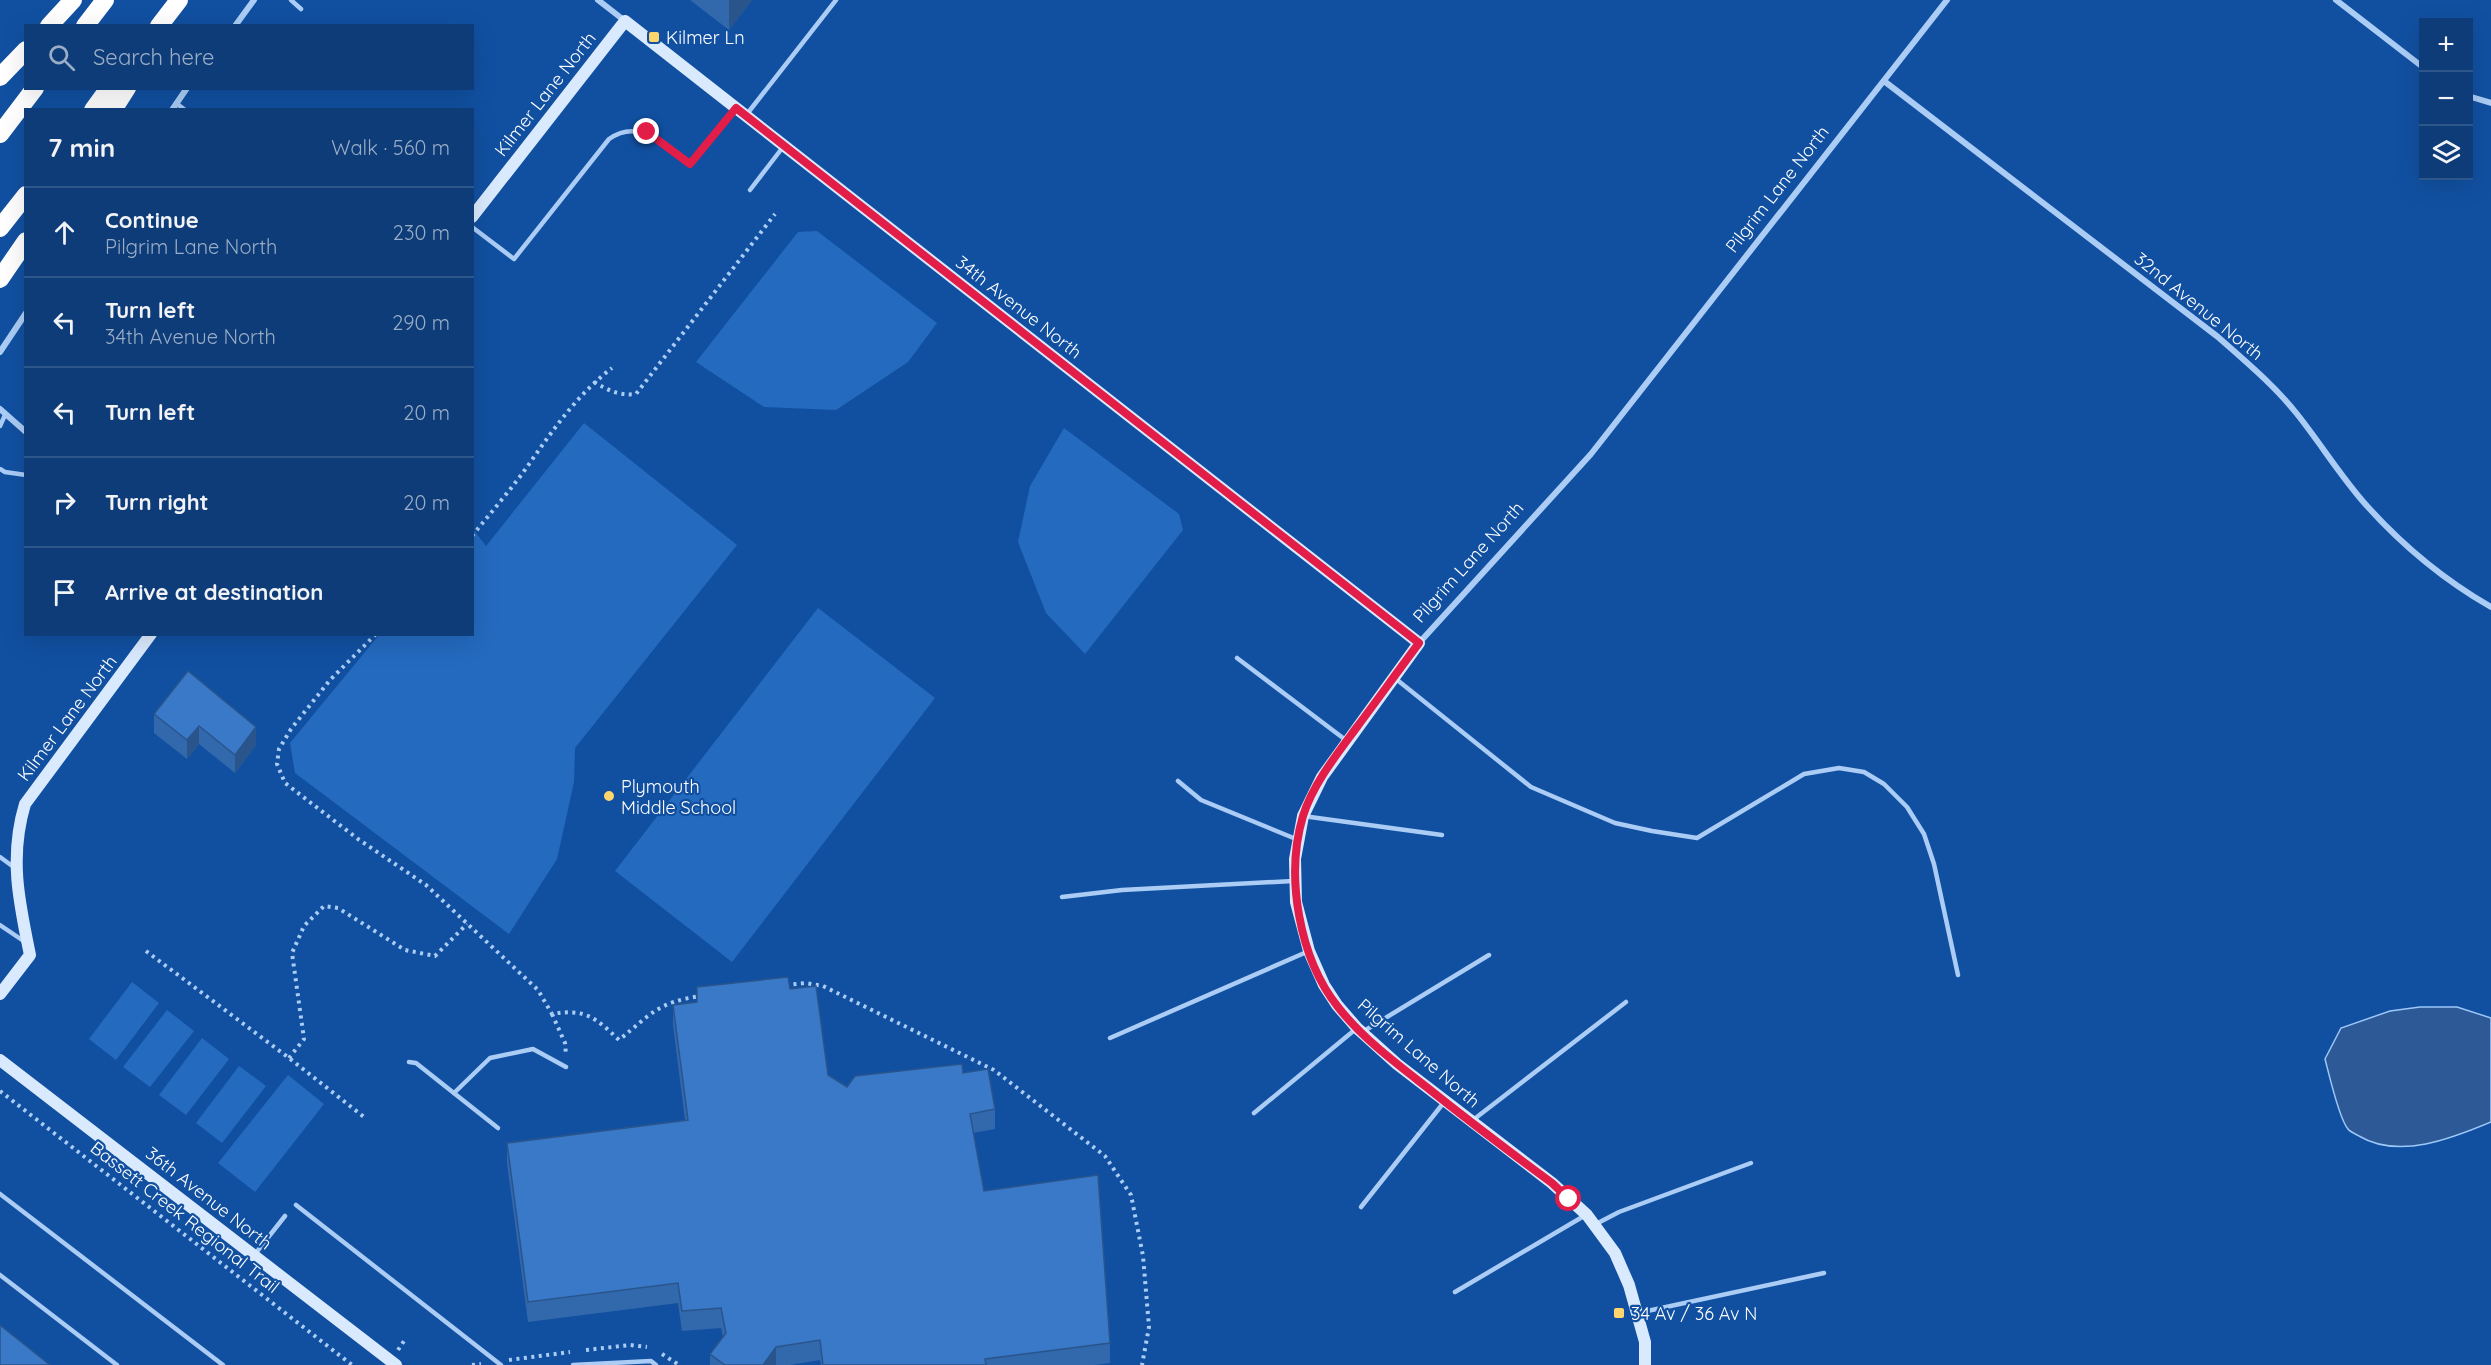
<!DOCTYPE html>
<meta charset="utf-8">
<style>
body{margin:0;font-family:Quicksand,sans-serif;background:#16437e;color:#f1f3f6}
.controls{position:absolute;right:18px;top:18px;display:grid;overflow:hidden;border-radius:0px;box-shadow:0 6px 24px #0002}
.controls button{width:54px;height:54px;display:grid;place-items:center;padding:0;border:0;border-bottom:2px solid #2d568a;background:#0d3c79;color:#f1f3f6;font:30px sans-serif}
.stop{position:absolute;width:18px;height:18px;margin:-14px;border:4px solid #e11d48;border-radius:50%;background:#fff}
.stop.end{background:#e11d48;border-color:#fff;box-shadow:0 2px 6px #0008}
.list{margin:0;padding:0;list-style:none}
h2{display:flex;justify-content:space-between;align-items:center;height:78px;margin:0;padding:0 24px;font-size:26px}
h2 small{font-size:20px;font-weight:400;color:#9aadc6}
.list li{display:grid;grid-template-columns:39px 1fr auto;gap:18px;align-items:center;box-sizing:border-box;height:90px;padding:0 24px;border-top:2px solid #2d568a}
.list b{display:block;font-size:22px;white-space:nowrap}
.list p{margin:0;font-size:20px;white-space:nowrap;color:#9aadc6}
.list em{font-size:20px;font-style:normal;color:#9aadc6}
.icon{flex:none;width:33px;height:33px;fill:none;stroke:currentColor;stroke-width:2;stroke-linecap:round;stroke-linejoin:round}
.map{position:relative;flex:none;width:2491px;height:1365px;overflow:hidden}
.search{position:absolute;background:#0d3c79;box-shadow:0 6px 24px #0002;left:24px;top:24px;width:450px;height:66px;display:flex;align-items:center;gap:15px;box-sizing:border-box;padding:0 21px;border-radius:0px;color:#9aadc6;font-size:22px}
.panel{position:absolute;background:#0d3c79;box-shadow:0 6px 24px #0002;left:24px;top:108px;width:450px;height:528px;border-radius:0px}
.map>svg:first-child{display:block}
</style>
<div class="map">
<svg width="2491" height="1365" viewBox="0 0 2491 1365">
<rect width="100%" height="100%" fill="#1150a1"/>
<g fill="#246abf">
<polygon points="817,231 937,323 908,362 836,410 764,407 696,362 798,232"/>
<polygon points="584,423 737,545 575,748 574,782 557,859 509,934 295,773 290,743 379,635 472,634 473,529 486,546"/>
<polygon points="1064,428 1179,514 1183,530 1085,654 1046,613 1018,542 1030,486"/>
<polygon points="818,608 935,698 732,962 615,871"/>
<polygon points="132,982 159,1003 116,1060 89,1039"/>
<polygon points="167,1010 194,1031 150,1087 123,1067"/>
<polygon points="202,1038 229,1059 186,1115 159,1095"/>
<polygon points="239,1066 266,1086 222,1143 196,1123"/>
<polygon points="288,1075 324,1104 255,1192 218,1163"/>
</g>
<path fill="#2d5a96" stroke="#9cc7f8" stroke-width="1.5" d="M2420 1007H2457L2491 1018V1122C2453 1138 2399 1160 2359 1136 2356 1134 2350 1132 2348 1129 2339 1119 2329 1074 2325 1059L2341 1028 2390 1011Z"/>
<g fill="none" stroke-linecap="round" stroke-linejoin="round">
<g stroke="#aaccf5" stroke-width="4" stroke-dasharray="3 4.5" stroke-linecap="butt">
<path d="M594 382C608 390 619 396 636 394L775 214"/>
<path d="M472 536C489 515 506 495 522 474 549 436 574 397 612 368"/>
<path d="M376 634 330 680 291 729 279 749 277 764 285 783 358 839 426 885 538 990 552 1014C585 1008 596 1018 619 1040 651 1014 658 1002 701 996"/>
<polyline points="146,951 289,1058 364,1117"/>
<polyline points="786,985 805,983 823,986 994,1070 1105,1156 1131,1195 1143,1256 1149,1327 1142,1365"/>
<polyline points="552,1014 565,1043 566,1055"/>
<polyline points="289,1058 304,1039 292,953 304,926 324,906 338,908 405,950 435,956 467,924"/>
<polyline points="0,1091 352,1365"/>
<polyline points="398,1350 406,1338"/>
<polyline points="586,1350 630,1345 647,1347"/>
<polyline points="662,1354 679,1365"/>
<polyline points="509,1360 570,1352"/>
<polyline points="472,1365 481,1364"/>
</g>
<g stroke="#aaccf5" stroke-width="4.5">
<polyline points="291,0 301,9"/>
<polyline points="176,103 185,110"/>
<polyline points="747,114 836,0"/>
<polyline points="750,190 783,147"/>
<path d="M472 227 514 259 609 139C640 117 665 146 690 164L736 108"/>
<polyline points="0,426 5,415"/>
<polyline points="0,469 5,472 26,475"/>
<polyline points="1237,658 1347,741"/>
<polyline points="1396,679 1531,787 1615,823 1652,831 1697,838 1804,774 1839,768 1864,772 1884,784 1907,807 1924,834 1934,864 1958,975"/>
<polyline points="1178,781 1201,800 1296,839"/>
<polyline points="1303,816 1442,835"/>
<polyline points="0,857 15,868"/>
<polyline points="1062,897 1122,890 1293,881"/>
<polyline points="0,925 25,942"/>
<polyline points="1364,1031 1489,955"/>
<polyline points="1110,1038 1309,951"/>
<polyline points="409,1062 416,1063 498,1128"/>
<polyline points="454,1093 490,1058 533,1049 566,1067"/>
<polyline points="1254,1113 1357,1028"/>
<polyline points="1473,1120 1626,1002"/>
<polyline points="0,1194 223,1365"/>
<polyline points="296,1205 501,1365"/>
<polyline points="1361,1207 1445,1101"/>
<polyline points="1596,1224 1619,1212 1751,1163"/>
<polyline points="255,1254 285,1216"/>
<polyline points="0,1275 117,1365"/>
<polyline points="1455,1292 1584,1216"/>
<polyline points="1638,1313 1824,1273"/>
<polyline points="573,1365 651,1361 656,1365"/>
</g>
<g stroke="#aaccf5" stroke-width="6">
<polyline points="598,0 625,21"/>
<polyline points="2336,0 2424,68"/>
<polyline points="235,26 254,0"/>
<path d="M1884 81 2218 337C2245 361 2274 385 2297 414 2321 444 2341 477 2367 506 2403 546 2444 580 2491 607"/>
<polyline points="2468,96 2491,103"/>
<polyline points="172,110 187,88"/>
<polyline points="0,352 26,313"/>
<polyline points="0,409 26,432"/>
<polyline points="1419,643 1591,454 1947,0"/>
</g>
<g stroke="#daeafe" stroke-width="12">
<polyline points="472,217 625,21 1419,643 1322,777 1303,816 1295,859 1296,902 1309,951 1324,985 1337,1005 1357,1028 1397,1064 1552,1183 1587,1215 1615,1253 1629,1285 1645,1342 1645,1365"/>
<path d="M0 994 30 955C19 902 9 857 25 804L151 634"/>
<polyline points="0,1060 396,1365"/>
</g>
<g stroke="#fff" stroke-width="18">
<polyline points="49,26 73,0"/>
<polyline points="85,26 105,0"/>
<polyline points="159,26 179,0"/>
<polyline points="0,77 26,50"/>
<polyline points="93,110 109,88"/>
<polyline points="113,110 127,88"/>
<polyline points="0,134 35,88"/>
<polyline points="0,228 26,195"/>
<polyline points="0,279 26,241"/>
</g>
</g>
<g fill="#3268ac">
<polygon points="690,0 752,0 729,30"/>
<polygon points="188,671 256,745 235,773 199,744 187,759 154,733 154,714"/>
<polygon points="790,989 828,1075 847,1087 963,1073 995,1109 995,1129 973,1133 984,1191 1110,1343 1110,1363 1095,1365 821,1365 820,1360 790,1365 710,1365 710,1354 723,1337 721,1328 682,1331 678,1303 528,1322 507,1163 507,1143 685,1120 673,1025 673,1005"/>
</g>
<g fill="#29558c">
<polygon points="729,0 752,0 729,30"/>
<polygon points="199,726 199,744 187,759 187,740"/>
<polygon points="256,727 256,745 235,773 235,755"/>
<polygon points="776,1347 776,1365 763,1365"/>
</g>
<g fill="#3a79c8" stroke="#29558c" stroke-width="1.5">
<polygon points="188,671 256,727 235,755 199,726 187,740 154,714"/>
<polygon points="788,977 790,989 816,986 828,1075 847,1087 855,1076 962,1064 963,1073 988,1069 995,1109 970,1114 984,1191 1098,1175 1110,1343 985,1359 986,1365 823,1365 820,1340 776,1347 763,1365 725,1365 710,1354 726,1333 721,1308 682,1311 678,1283 528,1302 507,1143 688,1120 673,1005 697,1002 697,987"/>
<polygon points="0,1325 50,1365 0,1365"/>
</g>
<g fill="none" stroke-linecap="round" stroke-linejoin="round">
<path stroke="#e11d48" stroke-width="8" d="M647 132 690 164 736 108 1419 643C1398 671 1378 699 1357 727 1337 754 1313 784 1303 816 1285 876 1299 958 1338 1007 1363 1039 1397 1064 1429 1089 1469 1121 1510 1152 1552 1183L1569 1199"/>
</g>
<g fill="#ffd56e" stroke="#1150a1" stroke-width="2">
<rect x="648" y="31" width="12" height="12" rx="3"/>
<circle cx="609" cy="796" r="6"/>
<rect x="1613" y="1307" width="12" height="12" rx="3"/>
</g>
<g text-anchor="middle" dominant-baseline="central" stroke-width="4.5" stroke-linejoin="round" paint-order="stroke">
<g font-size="18" fill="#fff" stroke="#1150a1" text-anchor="start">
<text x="666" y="37">Kilmer Ln</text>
<text x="621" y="786">Plymouth<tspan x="621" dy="21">Middle School</tspan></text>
<text x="1631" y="1313">34 Av / 36 Av N</text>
</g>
<g font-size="18" fill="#fff" stroke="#1150a1">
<text transform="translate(545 94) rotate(-52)">Kilmer Lane North</text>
<text transform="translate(1777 189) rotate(-52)">Pilgrim Lane North</text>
<text transform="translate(2199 306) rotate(39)">32nd Avenue North</text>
<text transform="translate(1019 307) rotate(38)">34th Avenue North</text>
<text transform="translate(1468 562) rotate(-48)">Pilgrim Lane North</text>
<text transform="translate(67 718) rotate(-53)">Kilmer Lane North</text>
<text transform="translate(1419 1053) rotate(41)">Pilgrim Lane North</text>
<text transform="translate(209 1198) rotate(38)">36th Avenue North</text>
<text transform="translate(185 1217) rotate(38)">Bassett Creek Regional Trail</text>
</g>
</g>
</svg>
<div class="controls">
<button>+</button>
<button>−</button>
<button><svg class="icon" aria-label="layers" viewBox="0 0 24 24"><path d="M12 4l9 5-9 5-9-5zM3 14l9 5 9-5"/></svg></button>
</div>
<div class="stop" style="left:1569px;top:1199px"></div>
<div class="stop end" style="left:647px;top:132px"></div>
<div class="search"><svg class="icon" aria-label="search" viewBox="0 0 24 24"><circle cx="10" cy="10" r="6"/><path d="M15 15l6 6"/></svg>Search here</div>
<section class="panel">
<h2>7 min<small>Walk · 560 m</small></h2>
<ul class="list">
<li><svg class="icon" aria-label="ahead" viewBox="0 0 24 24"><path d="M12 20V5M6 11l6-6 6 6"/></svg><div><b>Continue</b><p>Pilgrim Lane North</p></div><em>230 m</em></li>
<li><svg class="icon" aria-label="left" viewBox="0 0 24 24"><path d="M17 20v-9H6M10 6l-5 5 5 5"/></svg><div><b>Turn left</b><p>34th Avenue North</p></div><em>290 m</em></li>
<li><svg class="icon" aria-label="left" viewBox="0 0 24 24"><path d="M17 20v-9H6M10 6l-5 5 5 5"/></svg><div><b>Turn left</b></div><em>20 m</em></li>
<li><svg class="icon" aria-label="right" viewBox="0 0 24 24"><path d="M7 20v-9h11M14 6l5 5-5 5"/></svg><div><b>Turn right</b></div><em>20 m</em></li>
<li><svg class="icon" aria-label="arrive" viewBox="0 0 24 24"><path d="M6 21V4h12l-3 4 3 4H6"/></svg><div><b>Arrive at destination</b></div></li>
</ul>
</section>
</div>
